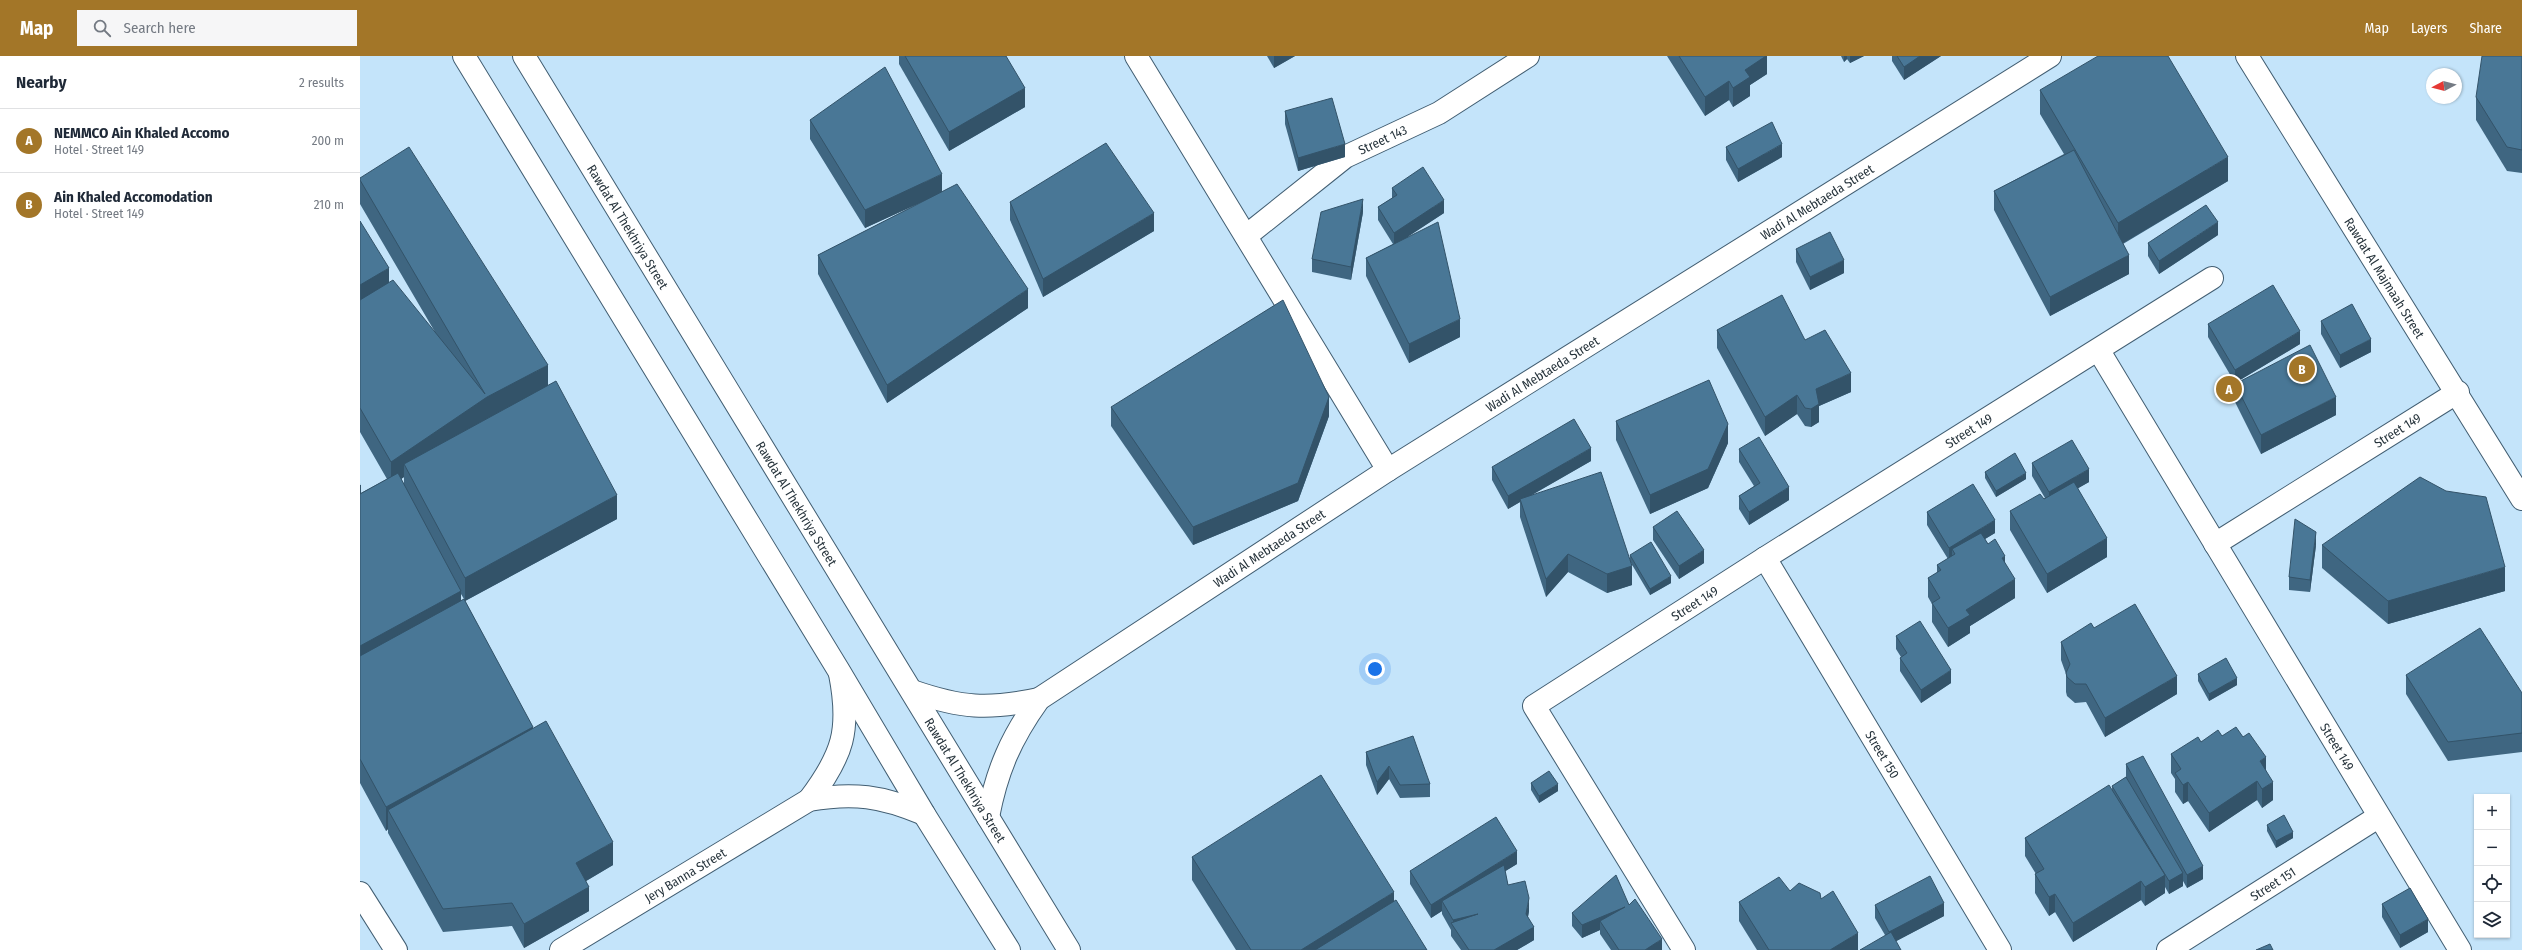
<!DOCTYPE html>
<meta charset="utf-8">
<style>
body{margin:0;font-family:"Fira Sans Condensed",sans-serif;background:#f6f6f7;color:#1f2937}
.controls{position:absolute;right:12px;bottom:12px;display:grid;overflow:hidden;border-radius:0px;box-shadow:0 1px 3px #0004}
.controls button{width:36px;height:36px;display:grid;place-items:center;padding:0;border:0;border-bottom:1px solid #e0e1e3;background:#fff;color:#1f2937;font:20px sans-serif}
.compass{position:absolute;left:2066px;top:12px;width:36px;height:36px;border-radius:50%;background:#fff;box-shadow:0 1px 3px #0004;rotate:263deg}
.you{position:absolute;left:1015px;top:613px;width:14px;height:14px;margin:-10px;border:3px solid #fff;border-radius:50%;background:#1a73e8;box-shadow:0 0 0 6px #1a73e833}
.badge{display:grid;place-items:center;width:26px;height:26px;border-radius:50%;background:#a37628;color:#fff;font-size:13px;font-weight:700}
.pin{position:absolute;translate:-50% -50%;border:2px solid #fff;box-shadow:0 1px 4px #0006}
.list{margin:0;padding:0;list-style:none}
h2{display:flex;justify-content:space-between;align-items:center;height:52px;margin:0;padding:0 16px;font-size:17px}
h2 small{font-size:13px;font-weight:400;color:#747a83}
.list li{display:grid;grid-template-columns:26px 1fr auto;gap:12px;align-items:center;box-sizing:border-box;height:64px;padding:0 16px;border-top:1px solid #e0e1e3}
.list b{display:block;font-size:15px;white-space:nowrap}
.list p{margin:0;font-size:13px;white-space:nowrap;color:#747a83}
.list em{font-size:13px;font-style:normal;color:#747a83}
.icon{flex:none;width:22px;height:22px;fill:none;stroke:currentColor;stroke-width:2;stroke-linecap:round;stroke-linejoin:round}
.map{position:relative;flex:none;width:2162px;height:894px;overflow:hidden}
header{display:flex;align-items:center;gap:24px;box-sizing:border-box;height:56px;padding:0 20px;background:#a37628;color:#fff}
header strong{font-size:19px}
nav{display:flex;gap:22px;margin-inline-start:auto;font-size:14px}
.search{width:280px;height:36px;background:#f6f6f7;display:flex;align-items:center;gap:10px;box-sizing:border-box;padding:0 14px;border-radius:0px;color:#747a83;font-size:15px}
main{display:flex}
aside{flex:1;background:#fff}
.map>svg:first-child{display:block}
</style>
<header>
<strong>Map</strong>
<div class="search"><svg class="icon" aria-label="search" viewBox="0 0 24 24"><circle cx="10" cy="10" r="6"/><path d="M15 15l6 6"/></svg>Search here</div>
<nav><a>Map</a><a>Layers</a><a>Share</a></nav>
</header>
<main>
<aside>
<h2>Nearby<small>2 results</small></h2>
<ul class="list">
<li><span class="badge">A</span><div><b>NEMMCO Ain Khaled Accomo</b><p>Hotel · Street 149</p></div><em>200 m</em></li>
<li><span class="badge">B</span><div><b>Ain Khaled Accomodation</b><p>Hotel · Street 149</p></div><em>210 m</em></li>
</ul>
</aside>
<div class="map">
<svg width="2162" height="894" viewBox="0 0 2162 894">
<rect width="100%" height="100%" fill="#c4e4fa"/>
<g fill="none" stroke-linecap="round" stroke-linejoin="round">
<defs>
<g id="street">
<polyline points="776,0 1028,414"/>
<path id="s1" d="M1887 0 2162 443"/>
<path id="s2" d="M886 180 985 101 1079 57 1168 0"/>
<path id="s3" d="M1739 295 2100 894"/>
<path id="s4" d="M1855 488 2098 336"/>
<path id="s5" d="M1405 502 1640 894"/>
<path d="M552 635C601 652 628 654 679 643"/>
<path d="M449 744C483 699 491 674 480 618"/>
<path id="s6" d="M628 761C637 714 651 682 679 643L1028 414 1690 0"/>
<polyline points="0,837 36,894"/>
<path id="s7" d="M201 894 449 744C493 736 522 740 564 758"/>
<path id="s8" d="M1324 894 1174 650 1405 502 1852 222"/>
<path id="s9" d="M1808 894 2018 761"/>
</g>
<g id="secondary">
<polyline points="104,0 479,615 564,758 649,894"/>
<path id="s10" d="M164 0 709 894"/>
</g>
</defs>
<use href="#street" stroke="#425e72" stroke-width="24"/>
<use href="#secondary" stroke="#425e72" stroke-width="24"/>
<use href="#street" stroke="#fff" stroke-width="22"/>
<use href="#secondary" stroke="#fff" stroke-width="22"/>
</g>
<g fill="#3f6681" fill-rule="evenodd">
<polygon points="539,0 646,0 665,51 589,95 539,8"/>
<polygon points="907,0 935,0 914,12"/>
<polygon points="1307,0 1407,0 1407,18 1390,29 1390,40 1373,51 1369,44 1345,60"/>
<polygon points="1481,0 1504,0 1490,7 1487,3 1484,6"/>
<polygon points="1532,0 1581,0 1544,24 1532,5"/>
<polygon points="2162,0 2162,117 2147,115 2116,64 2116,41"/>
<polygon points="1680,34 1868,125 1763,188 1769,218 1690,260 1634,154 1634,135 1704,98 1680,58"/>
<polygon points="925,55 985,101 938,115 925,68"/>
<polygon points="450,64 582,136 668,252 527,347 458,218 458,199 578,138 505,172 450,83"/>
<polygon points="1366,91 1422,101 1378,126 1366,104"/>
<path d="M0 122 188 329 257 463 105 545 173 672 253 809 226 825 229 855 164 892 152 870 83 876 28 777V773L26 775 0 727V427L1 437 27 423 0 376V165L29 227 75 276 0 148ZM44 421V428L41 423ZM101 538 104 543 101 545Z"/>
<polygon points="1032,132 1084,157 1048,180 1100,281 1049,307 1006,220 1006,202 1033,188 1018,164 1018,151 1032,142"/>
<polygon points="650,146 794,175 683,241 650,164"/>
<polygon points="1003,156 991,224 952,216 952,203"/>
<polygon points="1858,179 1799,218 1788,200 1788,187"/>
<polygon points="1436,193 1484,217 1450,234 1436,206"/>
<polygon points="1961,265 2011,296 1980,312 1961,278"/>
<polygon points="1848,268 1940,288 1875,327 1848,281"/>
<polygon points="1357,274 1445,284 1491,336 1459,350 1459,366 1451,371 1445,370 1437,358 1405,380 1357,292"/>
<polygon points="1875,328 1976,359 1901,398 1875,346"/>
<polygon points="751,351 969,360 938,445 833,489 751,370"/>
<polygon points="1256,365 1368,387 1348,432 1290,458 1256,384"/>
<polygon points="1379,393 1429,444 1389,469 1379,453 1379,440 1394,430 1379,406"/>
<polygon points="1231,405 1172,439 1270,505 1270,499 1311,527 1290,539 1271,507 1272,529 1247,537 1208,516 1186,541 1160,461 1160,446 1148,453 1132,424 1132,411"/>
<polygon points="1672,407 1729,426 1718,432 1747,501 1687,537 1650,474 1650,455 1685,442 1672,420"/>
<polygon points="1625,416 1666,423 1636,441 1625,422"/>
<polygon points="1567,456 1635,477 1625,483 1628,488 1645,507 1655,542 1610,570 1610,577 1588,591 1572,566 1572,548 1568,541 1568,522 1577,517 1577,509 1588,503 1567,469"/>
<polygon points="1293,471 1344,507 1319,523 1293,484"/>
<polygon points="1956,489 1950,536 1929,534 1929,521"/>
<polygon points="1962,489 2145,535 2028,568 1962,512"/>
<polygon points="1734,572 1817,638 1745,681 1726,646 1715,647 1707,640 1706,636 1706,618 1701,604 1701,586"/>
<polygon points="1536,580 1591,627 1561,647 1540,615 1540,602 1541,601 1536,593"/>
<polygon points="1838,618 1877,629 1849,645 1838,625"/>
<polygon points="2046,619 2162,637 2162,696 2088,705 2046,638"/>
<polygon points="1862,680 1883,681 1906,714 1913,744 1902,752 1897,744 1849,776 1828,745 1823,748 1815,736 1815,723 1811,717 1811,698 1841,686"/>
<polygon points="1006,696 1070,728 1070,741 1040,742 1029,723 1017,739 1006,709"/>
<polygon points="1766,708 1843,823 1827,832 1823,825 1823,830 1809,838 1805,831 1805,837 1785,850 1781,844 1713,886 1695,856 1689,860 1675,837 1675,818 1676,818 1665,800 1665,782 1752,734 1752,730 1766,721"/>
<polygon points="1171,727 1198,735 1179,747 1171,734"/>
<polygon points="1907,769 1933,782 1916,792 1907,775"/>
<polygon points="832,801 1034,845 1067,894 876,894 832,824"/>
<polygon points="1157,808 1145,815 1148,829 1169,855 1168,861 1174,884 1157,894 1101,894 1091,880 1091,874 1082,858 1082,855 1071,862 1050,828 1050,815"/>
<polygon points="1430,835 1461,843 1498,894 1397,894 1379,865 1379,846"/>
<polygon points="2022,848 2068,876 2040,892 2022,861"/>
<polygon points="1269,849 1302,894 1251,894 1240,878 1240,874 1222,882 1212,870 1212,857"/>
<polygon points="1515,849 1584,860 1536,885 1525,879 1515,862"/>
</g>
<g fill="#335369">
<polygon points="914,0 935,0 914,12"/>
<polygon points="1406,0 1407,0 1407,18 1390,29 1390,40 1373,51 1373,32 1385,14"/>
<polygon points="1484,0 1487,0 1487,3 1484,6"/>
<polygon points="1490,0 1504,0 1490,7"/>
<polygon points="1560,0 1581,0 1544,24 1544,11"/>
<polygon points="1369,25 1369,44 1345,60 1345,41"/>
<polygon points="665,32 665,51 589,95 589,76"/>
<polygon points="985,88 985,101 938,115 938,102"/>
<polygon points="1422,88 1422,101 1378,126 1378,113"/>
<polygon points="1868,101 1868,125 1758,190 1758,167"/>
<polygon points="582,118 582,137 505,172 505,154"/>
<polygon points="1003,143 1003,156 991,224 991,211"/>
<polygon points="1084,144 1084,157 1034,190 1034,177"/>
<polygon points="794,157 794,175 683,241 683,223"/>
<polygon points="1858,166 1858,179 1799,218 1799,205"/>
<polygon points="1769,199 1769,218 1690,260 1690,241"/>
<polygon points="1484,204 1484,217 1450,234 1450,221"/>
<polygon points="29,212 29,230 0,248 0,229"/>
<polygon points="668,233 668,252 527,347 527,329"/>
<polygon points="1100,263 1100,281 1049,307 1049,288"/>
<polygon points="1940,275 1940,288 1875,327 1875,314"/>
<polygon points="2011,283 2011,296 1980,312 1980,299"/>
<polygon points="188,309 188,332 44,408 44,421 31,430 31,406 127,341"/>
<polygon points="1491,317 1491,336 1459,350 1459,366 1451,371 1451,353 1456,333"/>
<polygon points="1437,339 1437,358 1405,380 1405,361"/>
<polygon points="969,341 969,360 938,445 833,489 833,471"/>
<polygon points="1976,341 1976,359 1901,398 1901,379"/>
<polygon points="1368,368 1368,387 1348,432 1290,458 1290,439"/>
<polygon points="1231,392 1231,405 1161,445 1160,443 1160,446 1148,453 1148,440"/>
<polygon points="1729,413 1729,426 1689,449 1689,436"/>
<polygon points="1666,417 1666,423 1636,441 1636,435"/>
<polygon points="0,429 1,429 1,447 0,448"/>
<polygon points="1429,431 1429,444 1389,469 1389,456"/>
<polygon points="257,439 257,463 105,545 105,522"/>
<polygon points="1635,464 1635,477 1595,501 1595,498 1592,493 1592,503 1589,505 1589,492"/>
<polygon points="1956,476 1956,489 1950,536 1950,524"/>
<polygon points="1747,482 1747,501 1687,537 1687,518"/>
<polygon points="1344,494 1344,507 1319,523 1319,510"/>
<polygon points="1208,498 1208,516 1186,541 1186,523"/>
<polygon points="1645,500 1645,518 1642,502"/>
<polygon points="1272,510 1272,529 1247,537 1247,518"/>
<polygon points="2145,511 2145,535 2028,568 2028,545"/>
<polygon points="1311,520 1311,527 1290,539 1290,533"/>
<polygon points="1655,523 1655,542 1610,570 1610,577 1588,591 1588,572 1606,554"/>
<polygon points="101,535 101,559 0,613 0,590"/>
<polygon points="1591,614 1591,627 1561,647 1561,634"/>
<polygon points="1817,620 1817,638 1745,681 1745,662"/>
<polygon points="1877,622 1877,629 1849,645 1849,638"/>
<polygon points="173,671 173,694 28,754 28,773 26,775 26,751"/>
<polygon points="1906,701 1906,720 1900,705"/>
<polygon points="1029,710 1029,723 1017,739 1017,726"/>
<polygon points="1897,725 1897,744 1849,776 1849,757"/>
<polygon points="1828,726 1828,745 1823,748 1823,729"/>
<polygon points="1913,726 1913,744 1902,752 1902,733"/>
<polygon points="1198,728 1198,735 1179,747 1179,740"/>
<polygon points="1933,776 1933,782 1916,792 1916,785"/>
<polygon points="253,786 253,809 216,831 216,807"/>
<polygon points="1157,795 1157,808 1086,852 1082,845 1082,855 1071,862 1071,849"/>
<polygon points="1843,810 1843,823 1827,832 1827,819"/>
<polygon points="1823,817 1823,830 1809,838 1809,825"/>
<polygon points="1805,819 1805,837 1785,850 1785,831"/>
<polygon points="1781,825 1781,844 1713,886 1713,867"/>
<polygon points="229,831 229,855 164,892 164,868"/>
<polygon points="1034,836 1034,859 979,894 941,894"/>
<polygon points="1695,838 1695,856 1689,860 1689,841"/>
<polygon points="1169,842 1169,855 1166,871 1166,858"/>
<polygon points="1584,847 1584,860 1529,889 1529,876"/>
<polygon points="1265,851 1240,865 1240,874 1222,882 1222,869"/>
<polygon points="1118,858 1093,870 1093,864"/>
<polygon points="2068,863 2068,876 2040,892 2040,879"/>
<polygon points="1174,871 1174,884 1157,894 1134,894"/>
<polygon points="1498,877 1498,894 1470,894"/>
<polygon points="1302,883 1302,894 1285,894"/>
</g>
<g fill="#497796" stroke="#335369">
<polygon points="545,0 646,0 665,32 589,76"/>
<polygon points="1319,0 1406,0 1385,14 1390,21 1373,32 1369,25 1345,41"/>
<polygon points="1537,0 1560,0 1544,11"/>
<polygon points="1738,0 1808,0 1868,101 1758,167 1680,34"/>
<polygon points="2122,0 2162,0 2162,94 2147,91 2116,41"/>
<polygon points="525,11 582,118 505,154 450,64"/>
<polygon points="972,42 985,88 938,102 925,55"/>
<polygon points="1412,66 1422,88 1378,113 1366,91"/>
<polygon points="746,87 794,157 683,223 650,146"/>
<polygon points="49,91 188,309 127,341 31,406 0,352 0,244 33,224 125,338 0,124 0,122"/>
<polygon points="1714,94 1769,199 1690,241 1634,135"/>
<polygon points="1063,111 1084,144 1034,177 1018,151 1037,139 1032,132"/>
<polygon points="597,128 668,233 527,329 458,199"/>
<polygon points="1003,143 991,211 952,203 961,156"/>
<polygon points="1846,149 1858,166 1799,205 1788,187"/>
<polygon points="0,165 29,212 0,229"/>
<polygon points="1078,166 1100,263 1049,288 1006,202"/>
<polygon points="1470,176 1484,204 1450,221 1436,193"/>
<polygon points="1913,229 1940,275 1875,314 1848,268"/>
<polygon points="1422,239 1445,284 1465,274 1491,317 1456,333 1459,348 1451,353 1445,352 1437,339 1405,361 1357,274"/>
<polygon points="923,244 969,341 938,427 833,471 751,351"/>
<polygon points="1992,248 2011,283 1980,299 1961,265"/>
<polygon points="1950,289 1976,341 1901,379 1875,328"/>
<polygon points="1349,324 1368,368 1348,413 1290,439 1256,365"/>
<polygon points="196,325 257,439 105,522 44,408"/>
<polygon points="1214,363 1231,392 1148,440 1132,411"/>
<polygon points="1399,381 1429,431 1389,456 1379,440 1400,427 1379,393"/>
<polygon points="1712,384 1729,413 1689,436 1672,407"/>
<polygon points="1655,397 1666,417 1636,435 1625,416"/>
<polygon points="1241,416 1272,510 1247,518 1208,498 1186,523 1160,443"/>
<polygon points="38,417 101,535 0,590 0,438"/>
<polygon points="2060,421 2086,435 2126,441 2145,511 2028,545 1962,489"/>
<polygon points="1714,426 1747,482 1687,518 1650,455 1680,438 1684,443"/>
<polygon points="1613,428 1635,464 1589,492 1567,456"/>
<polygon points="1317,455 1344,494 1319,510 1293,471"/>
<polygon points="1935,463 1956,476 1950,524 1929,521"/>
<polygon points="1621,477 1628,488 1635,483 1645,500 1642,502 1655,523 1606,554 1610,559 1588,572 1572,547 1580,542 1568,522 1581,514 1577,509 1595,498 1592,493"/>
<polygon points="1291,486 1311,520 1290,533 1270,499"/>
<polygon points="104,543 173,671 26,751 0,703 0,600"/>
<polygon points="1775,548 1817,620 1745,662 1726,628 1715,628 1707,621 1706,617 1710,608 1701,586 1731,567 1734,572"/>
<polygon points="1560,565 1591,614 1561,634 1540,602 1547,597 1536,580"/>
<polygon points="2120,572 2162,637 2162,677 2088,686 2046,619"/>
<polygon points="1866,602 1877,622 1849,638 1838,618"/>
<polygon points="186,665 253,786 216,807 229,831 164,868 152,847 83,853 28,754"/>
<polygon points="1876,671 1883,681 1889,677 1906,701 1900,705 1913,726 1902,733 1897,725 1849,757 1828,726 1823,729 1815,717 1821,713 1811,698 1838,681 1841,686 1858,674 1862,680"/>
<polygon points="1053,680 1070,728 1040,729 1029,710 1017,726 1006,696"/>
<polygon points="1783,700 1843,810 1827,819 1766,708"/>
<polygon points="1189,715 1198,728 1179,740 1171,727"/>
<polygon points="961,719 1034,836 941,894 891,894 832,801"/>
<polygon points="1766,721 1823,817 1809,825 1752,730"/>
<polygon points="1749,729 1805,819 1785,831 1781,825 1713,867 1695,838 1689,841 1675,818 1684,813 1665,782"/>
<polygon points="1924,759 1933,776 1916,785 1907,769"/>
<polygon points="1136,761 1157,795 1071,849 1050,815"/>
<polygon points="1144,809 1148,829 1165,825 1169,842 1166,858 1174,871 1134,894 1109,894 1091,867 1118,858 1093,864 1082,845"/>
<polygon points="1256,819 1269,849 1275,843 1302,883 1285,894 1259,894 1240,865 1265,851 1222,869 1212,857"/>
<polygon points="1570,820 1584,847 1529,876 1515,849"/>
<polygon points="1419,821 1430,835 1439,827 1460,837 1461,843 1473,835 1498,877 1470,894 1409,894 1379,846"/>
<polygon points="2050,832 2068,863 2040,879 2022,848"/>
<polygon points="1036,844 1067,894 955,894"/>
<polygon points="1531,876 1541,894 1500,894"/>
<polygon points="1910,888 1913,894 1896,894"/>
</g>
<g text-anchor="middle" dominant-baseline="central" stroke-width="4" stroke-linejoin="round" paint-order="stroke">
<g font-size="13" fill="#27343c" stroke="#fff">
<text stroke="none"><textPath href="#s2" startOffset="168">Street 143</textPath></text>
<text stroke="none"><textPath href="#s6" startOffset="1053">Wadi Al Mebtaeda Street</textPath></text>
<text stroke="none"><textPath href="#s10" startOffset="200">Rawdat Al Thekhriya Street</textPath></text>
<text stroke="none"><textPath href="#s1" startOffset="261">Rawdat Al Majmaah Street</textPath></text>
<text stroke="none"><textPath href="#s6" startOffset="729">Wadi Al Mebtaeda Street</textPath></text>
<text stroke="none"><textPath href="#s4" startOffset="215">Street 149</textPath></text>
<text stroke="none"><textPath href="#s8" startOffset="801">Street 149</textPath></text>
<text stroke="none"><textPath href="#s10" startOffset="524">Rawdat Al Thekhriya Street</textPath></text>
<text stroke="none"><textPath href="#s6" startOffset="405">Wadi Al Mebtaeda Street</textPath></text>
<text stroke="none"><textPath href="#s8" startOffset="477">Street 149</textPath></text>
<text stroke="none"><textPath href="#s3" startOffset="462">Street 149</textPath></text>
<text stroke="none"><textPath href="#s5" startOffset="229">Street 150</textPath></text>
<text stroke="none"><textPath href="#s10" startOffset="848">Rawdat Al Thekhriya Street</textPath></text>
<text stroke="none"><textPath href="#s7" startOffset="145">Jery Banna Street</textPath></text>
<text stroke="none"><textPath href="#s9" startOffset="124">Street 151</textPath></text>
</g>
</g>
</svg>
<div class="controls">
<button>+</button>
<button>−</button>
<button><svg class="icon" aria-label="locate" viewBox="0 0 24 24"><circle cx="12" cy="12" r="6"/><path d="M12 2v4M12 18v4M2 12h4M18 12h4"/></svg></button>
<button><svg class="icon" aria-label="layers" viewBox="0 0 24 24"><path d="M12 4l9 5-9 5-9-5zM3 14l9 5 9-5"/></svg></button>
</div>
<svg class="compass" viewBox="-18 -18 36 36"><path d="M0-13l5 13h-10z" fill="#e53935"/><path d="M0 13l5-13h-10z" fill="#747a83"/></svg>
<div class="you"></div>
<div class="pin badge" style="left:1869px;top:333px">A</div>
<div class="pin badge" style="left:1942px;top:313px">B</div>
</div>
</main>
